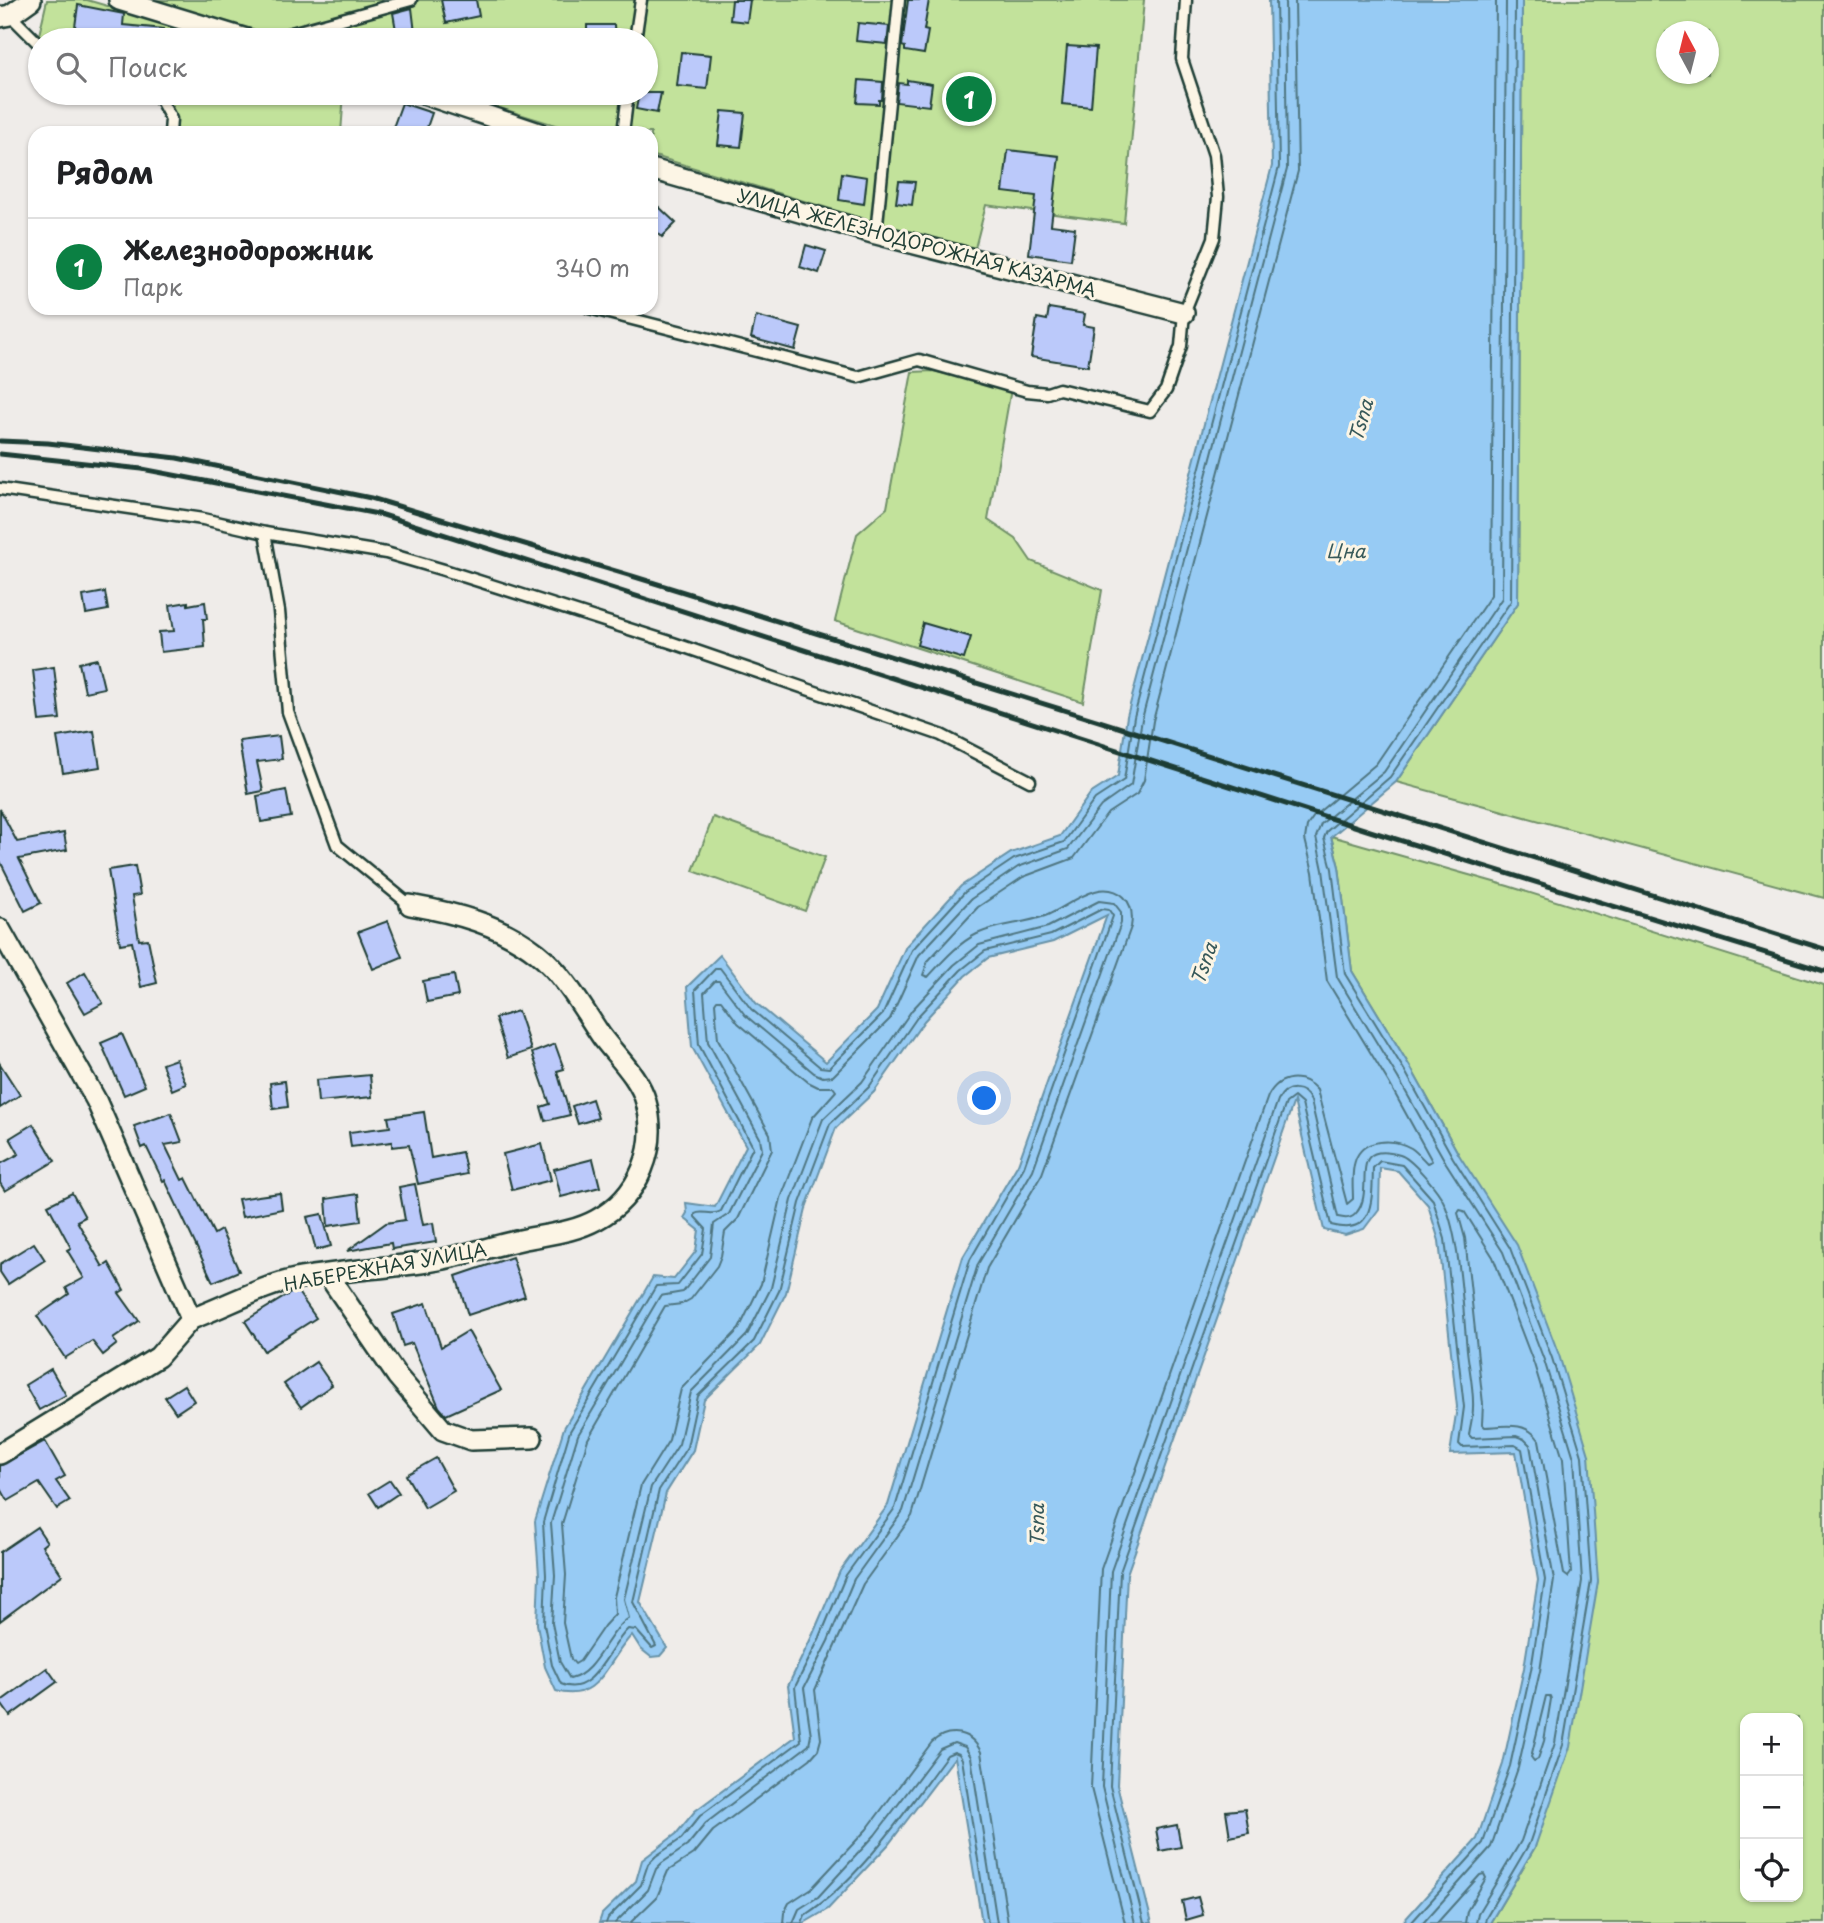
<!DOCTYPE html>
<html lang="ru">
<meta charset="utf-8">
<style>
body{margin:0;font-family:"Playpen Sans",sans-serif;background:#f2f2f2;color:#202124}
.controls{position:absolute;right:21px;bottom:21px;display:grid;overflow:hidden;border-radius:14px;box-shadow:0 2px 5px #0004}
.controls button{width:63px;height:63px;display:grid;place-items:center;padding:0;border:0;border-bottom:2px solid #e0e0e0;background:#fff;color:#202124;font:35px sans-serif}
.compass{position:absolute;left:1656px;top:21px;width:63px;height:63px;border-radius:50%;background:#fff;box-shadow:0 2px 5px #0004;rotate:353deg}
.you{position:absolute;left:985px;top:1099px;width:24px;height:24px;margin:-18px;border:5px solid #fff;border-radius:50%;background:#1a73e8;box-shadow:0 0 0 10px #1a73e833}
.badge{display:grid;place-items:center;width:46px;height:46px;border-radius:50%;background:#0b8043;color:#fff;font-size:23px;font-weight:700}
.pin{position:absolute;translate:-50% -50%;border:4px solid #fff;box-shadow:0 2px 7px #0006}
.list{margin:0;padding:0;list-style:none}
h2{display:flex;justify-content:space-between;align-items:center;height:91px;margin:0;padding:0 28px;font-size:30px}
h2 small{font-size:23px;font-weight:400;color:#757577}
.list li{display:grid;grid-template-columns:46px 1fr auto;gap:21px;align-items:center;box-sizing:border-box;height:98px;padding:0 28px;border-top:2px solid #e0e0e0}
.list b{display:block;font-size:26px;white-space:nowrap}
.list p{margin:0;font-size:23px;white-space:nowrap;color:#757577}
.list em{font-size:23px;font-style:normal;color:#757577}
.icon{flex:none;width:38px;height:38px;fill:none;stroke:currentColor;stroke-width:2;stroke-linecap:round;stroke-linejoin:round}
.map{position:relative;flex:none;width:1824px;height:1923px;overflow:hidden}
.search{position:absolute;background:#fff;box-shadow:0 2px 5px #0004;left:28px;top:28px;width:630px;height:77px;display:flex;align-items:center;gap:18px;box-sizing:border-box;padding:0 24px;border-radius:38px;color:#757577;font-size:26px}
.panel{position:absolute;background:#fff;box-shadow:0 2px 5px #0004;left:28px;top:126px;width:630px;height:189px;border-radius:21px}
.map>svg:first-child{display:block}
</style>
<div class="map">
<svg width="1824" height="1923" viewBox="0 0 1824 1923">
<rect width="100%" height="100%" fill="#efece9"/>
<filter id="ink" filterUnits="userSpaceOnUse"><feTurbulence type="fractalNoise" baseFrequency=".0143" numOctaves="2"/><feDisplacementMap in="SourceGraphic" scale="14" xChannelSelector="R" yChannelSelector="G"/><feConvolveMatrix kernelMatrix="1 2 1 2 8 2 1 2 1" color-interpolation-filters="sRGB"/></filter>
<g filter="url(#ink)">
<g fill="#c2e29b" stroke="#709068" stroke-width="2" fill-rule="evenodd">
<polygon points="47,0 87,0 224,40 43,40 39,35"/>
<polygon points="130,0 1144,0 1124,223 986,205 974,252 651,155 651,133 581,133 451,93 646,93 646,40 271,40"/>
<path d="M1522 0H1824V898L1396 782 1518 603ZM1666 32H1708V74H1666Z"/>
<polygon points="163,93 344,93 341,133 173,133 174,117"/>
<polygon points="933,371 1011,389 988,520 1016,539 1031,561 1102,590 1083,702 835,621 857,534 887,508 912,372"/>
<polygon points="713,817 825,857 805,911 693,871"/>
<path d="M1331 836 1508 886 1824 985V1923H1490L1535 1847 1598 1582 1459 1155 1412 1070 1352 971 1339 867ZM1745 1718H1798V1897H1745Z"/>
</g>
<path fill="#97cbf4" stroke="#6792a7" stroke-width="2" d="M1269 0H1522L1518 603 1396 782 1331 837 1339 867 1352 971 1412 1070 1459 1155 1517 1245 1559 1355 1589 1455 1598 1582 1570 1747 1535 1847 1490 1923H1402L1477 1839 1503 1764 1524 1668 1538 1580 1516 1452 1450 1454 1457 1407 1439 1241 1428 1205 1398 1171 1380 1168 1379 1209 1364 1229 1345 1235 1324 1230 1294 1101 1127 1574 1117 1785 1152 1923H982L955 1757 888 1845 828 1909 804 1923H599L602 1914 636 1881 642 1860 676 1834 695 1811 795 1737 788 1686 813 1634 840 1571 888 1505 963 1257 1018 1164 1107 915 1053 942 988 958 965 976 924 1021 874 1092 836 1128 807 1205 786 1293 760 1345 704 1400 693 1450 666 1493 640 1602 667 1648 660 1656 651 1657 641 1649 632 1635C607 1660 600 1704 556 1691L545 1667 537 1624 539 1575 535 1521 564 1428 653 1277 674 1279 696 1251 699 1230 684 1218 687 1213 686 1203 715 1207 746 1146 692 1047 687 987 720 955 756 1003 826 1062 877 1010 906 946 961 886 1011 853 1060 836 1090 794 1118 776 1127 716 1272 166Z"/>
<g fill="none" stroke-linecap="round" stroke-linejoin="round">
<g stroke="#4f7681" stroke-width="2">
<polygon points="717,1000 721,1000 738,1023 808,1082 818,1087 833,1087 836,1091 812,1118 781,1198 761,1284 739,1329 681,1389 669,1440 641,1485 614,1597 615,1614 604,1626 580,1661 575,1664 571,1659 563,1623 566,1575 562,1524 588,1439 665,1306 682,1304 691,1299 717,1266 721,1256 725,1232 738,1219 772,1150 770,1134 718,1039 715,1003"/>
<path d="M1460 1210 1464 1211 1493 1257 1534 1364 1563 1459 1571 1573 1568 1577 1564 1574 1539 1440C1526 1421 1505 1426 1485 1427L1482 1424 1483 1404 1465 1238 1458 1213Z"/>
<polygon points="1546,1696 1550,1696 1551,1699 1544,1741 1538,1759 1534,1761 1531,1757"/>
<path d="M606 1923 608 1918 641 1885 648 1864 656 1856 681 1839 700 1816 801 1741 795 1687 820 1637 846 1575 895 1508 970 1260 1024 1167 1113 916 1109 910 1102 909 1051 935 985 951 961 970 918 1016 869 1087 830 1124 800 1203 779 1291 754 1341 698 1396 687 1447 659 1490 633 1602 656 1646 652 1648 636 1630 628 1629C609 1646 593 1699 561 1684L552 1665 544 1624 546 1575 543 1522 570 1431 656 1286 678 1285 702 1254 706 1229 695 1217V1214C702 1209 712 1217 721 1211L753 1147 699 1045 695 990 716 968H720L751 1009 820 1067 829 1068 883 1014 912 950 965 892 1014 859 1064 842 1095 799 1124 780 1134 717 1279 167 1276 0"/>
<path d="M615 1923 648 1890 656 1869 662 1863 687 1846 706 1823 809 1745 811 1735 804 1688 828 1641 854 1579 903 1511 978 1264 1033 1170 1121 923V912L1114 903 1099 901 1048 927 979 945 954 965 912 1010 862 1082 823 1119 792 1200 771 1288 747 1335 691 1392 679 1444 651 1487 624 1599 629 1618C606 1633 597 1673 570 1679L560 1662 552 1623 555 1575 551 1523 578 1435 660 1296 683 1292 710 1257 714 1224 729 1214 762 1150 760 1138 708 1042 704 993 715 981H719L745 1015 814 1073 823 1077 833 1076 890 1019 919 955 971 899 1018 867 1068 849 1101 806 1131 785 1142 719 1287 169 1285 0"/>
<path d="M630 1923 657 1897 668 1871 694 1854 713 1831 810 1759 818 1750 821 1739 815 1690 863 1584 912 1516 987 1268 1042 1174 1131 927C1133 916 1132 905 1124 897 1100 875 1067 908 1045 916 1023 924 998 924 977 934 958 943 942 962 928 977L923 975 928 961 978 907 1023 877 1074 858 1108 813 1137 794 1144 780 1153 721 1298 171 1295 0"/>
<path d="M783 1923 784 1913 789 1903 812 1888 867 1829 932 1742C949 1727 971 1731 981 1752L1008 1923"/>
<polyline points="793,1923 799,1909 818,1897 875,1835 940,1749 954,1743 965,1747 971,1757 997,1923"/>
<path d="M802 1923 805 1915C864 1876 905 1811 947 1755L954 1752 959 1754 962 1759 988 1923"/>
<path d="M1125 1923 1091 1788 1101 1569 1268 1096C1279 1075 1302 1073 1317 1090L1347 1204 1353 1199C1353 1187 1351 1173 1355 1161 1362 1138 1393 1138 1411 1148 1417 1152 1422 1158 1427 1163L1432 1161 1389 1083 1327 981 1313 872 1305 839 1307 826 1314 816 1376 764 1491 595 1496 0"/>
<path d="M1135 1923 1102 1787 1111 1571 1278 1100C1286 1085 1303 1085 1311 1101L1338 1217C1346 1219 1352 1219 1357 1212 1376 1189 1345 1140 1400 1155 1411 1158 1435 1187 1441 1197 1460 1229 1463 1311 1467 1350 1469 1369 1474 1389 1473 1408 1473 1417 1470 1426 1469 1435L1472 1438 1516 1436 1524 1439 1530 1445 1554 1580 1540 1671 1518 1768 1491 1847 1423 1923"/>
<path d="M1144 1923 1110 1786 1120 1572 1286 1103 1294 1097 1302 1104 1331 1225C1375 1237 1372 1198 1373 1168L1380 1161 1402 1165 1433 1200 1445 1239 1464 1407 1459 1444 1462 1447 1515 1445 1522 1449 1545 1580 1531 1670 1510 1766 1483 1843 1411 1923"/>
<polyline points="1437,1923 1480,1875 1484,1874 1486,1878 1467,1911 1465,1923"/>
<polyline points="1476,1923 1478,1913 1521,1841 1555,1743 1582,1581 1574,1458 1544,1360 1503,1252 1446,1163 1398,1078 1337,977 1323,870 1316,837 1321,824 1384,772 1502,598 1506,0"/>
<polyline points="1485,1923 1486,1917 1529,1844 1563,1745 1591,1581 1582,1456 1552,1358 1510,1248 1453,1158 1406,1073 1345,974 1332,869 1324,838 1327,831 1390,777 1511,601 1515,0"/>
</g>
</g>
<g fill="#bbc9fa" stroke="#1f3d34" stroke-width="2">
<polygon points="441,0 476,0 479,16 446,23"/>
<polygon points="732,0 750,0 747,22 730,20"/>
<polygon points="908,0 929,0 924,30 928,31 924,54 905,51 905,47 902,46"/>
<polygon points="78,5 124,14 123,25 164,29 164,40 114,40 74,34"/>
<polygon points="412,8 415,33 397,36 393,13"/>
<polygon points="858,23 889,26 887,44 856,41"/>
<polygon points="587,25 614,25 615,40 587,40"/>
<polygon points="1067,46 1096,48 1091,107 1062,104"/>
<polygon points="681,52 711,55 707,89 677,86"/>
<polygon points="859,80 883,82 882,100 879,100 879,104 857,103"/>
<polygon points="907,80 932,84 929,106 896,102 898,83 907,84"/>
<polygon points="639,93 661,93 657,113 636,109"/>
<polygon points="402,103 432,113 425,133 391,133"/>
<polygon points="722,111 745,113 741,147 718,145"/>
<polygon points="1008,150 1059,156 1051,225 1075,228 1071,260 1029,254 1036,196 1003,192"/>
<polygon points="842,173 867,177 864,204 839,200"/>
<polygon points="899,181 915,182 912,205 896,203"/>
<polygon points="659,207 676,223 662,237 651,226 651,216"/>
<polygon points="806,245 826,251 819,273 800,267"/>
<polygon points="1049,308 1085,314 1083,325 1094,327 1088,366 1031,357 1037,318 1047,320"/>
<polygon points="756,316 801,328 795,350 751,338"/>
<polygon points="105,592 108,610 86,614 83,596"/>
<polygon points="188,602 188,605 205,602 207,619 203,619 205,647 161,652 159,632 174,631 170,605"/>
<polygon points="923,623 971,637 964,659 917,645"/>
<polygon points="97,659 104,688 85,692 79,663"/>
<polygon points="54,667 60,719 39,721 33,670"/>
<polygon points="94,731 100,767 63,773 57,737"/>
<polygon points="279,736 282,759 257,762 263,791 248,794 239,741"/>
<polygon points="286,790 291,817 261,822 257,796"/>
<polygon points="0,809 17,842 64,833 67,850 19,859 41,903 25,911 0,861"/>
<polygon points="135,866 140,895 132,896 139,940 148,939 157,983 141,987 132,942 120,944 108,870"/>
<polygon points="388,921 402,957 373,969 358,932"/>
<polygon points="85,972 103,1003 85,1013 67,983"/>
<polygon points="454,975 458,996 427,1002 423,981"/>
<polygon points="518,1011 531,1050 508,1058 495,1018"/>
<polygon points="122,1034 145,1086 124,1095 101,1043"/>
<polygon points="555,1044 564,1069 557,1071 570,1115 545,1121 541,1107 550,1104 532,1053"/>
<polygon points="176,1059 186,1084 172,1090 162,1064"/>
<polygon points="0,1064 20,1095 0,1108"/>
<polygon points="370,1075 372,1097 318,1102 316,1080"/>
<polygon points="285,1081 288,1107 273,1109 270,1083"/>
<polygon points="592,1099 598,1118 578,1124 572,1106"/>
<polygon points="424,1112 431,1158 462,1152 467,1174 418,1184 409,1145 392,1147 392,1142 351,1147 349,1132 390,1127 388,1117"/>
<polygon points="171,1113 182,1142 165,1145 182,1180 186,1178 214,1234 221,1230 239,1271 213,1282 165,1180 163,1181 146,1146 142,1148 134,1126"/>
<polygon points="33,1124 55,1161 5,1191 0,1183 0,1164 19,1154 10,1138"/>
<polygon points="542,1144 551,1180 512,1190 503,1154"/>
<polygon points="593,1159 600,1187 561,1197 554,1169"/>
<polygon points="415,1184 423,1225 433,1223 436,1242 392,1249 391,1243 347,1251 386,1223 405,1220 399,1187"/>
<polygon points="72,1193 85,1217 77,1221 103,1267 109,1263 124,1290 119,1293 139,1321 113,1339 117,1344 103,1355 92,1341 65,1358 37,1316 69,1294 66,1288 84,1278 67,1250 71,1248 48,1205"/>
<polygon points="280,1193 282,1209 242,1217 238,1199"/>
<polygon points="358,1194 361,1221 328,1226 326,1199"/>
<polygon points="322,1214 331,1246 316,1250 307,1217"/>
<polygon points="34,1243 45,1260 8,1284 0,1272 0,1264"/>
<polygon points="512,1257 525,1296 468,1315 456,1276"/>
<polygon points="297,1291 316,1318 264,1351 245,1321 291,1293"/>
<polygon points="426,1303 441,1347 468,1331 501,1390 446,1415 439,1407 412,1343 403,1346 393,1314"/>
<polygon points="316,1362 332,1385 301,1407 284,1384"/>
<polygon points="51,1369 66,1395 39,1410 25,1385"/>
<polygon points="184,1385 194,1401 176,1413 165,1397"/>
<polygon points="45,1441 65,1476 56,1481 70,1501 57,1509 39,1483 8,1501 0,1487 0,1466"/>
<polygon points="436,1458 454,1491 425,1508 406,1475"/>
<polygon points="390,1480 399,1493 378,1507 369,1493"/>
<polygon points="37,1527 47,1542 42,1546 62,1575 0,1621 0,1552"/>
<polygon points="47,1668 57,1682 10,1716 0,1702"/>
<polygon points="1245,1809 1249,1833 1230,1837 1226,1811"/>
<polygon points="1177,1825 1181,1847 1160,1851 1156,1829"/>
<polygon points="1198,1897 1203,1915 1186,1920 1182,1901"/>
</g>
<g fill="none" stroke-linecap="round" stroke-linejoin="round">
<defs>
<g id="lane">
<polyline points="10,15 40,45"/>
<polyline points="266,40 411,0"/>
<polyline points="635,40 641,0"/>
<polyline points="157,93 171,119 170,133"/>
<polyline points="623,133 628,93"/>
<polyline points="876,234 899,0"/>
<polyline points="589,308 858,377 919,360 1027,391 1047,393 1059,389 1150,411 1166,390 1181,346 1184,313 1214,238 1218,197 1214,155 1182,59 1186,0"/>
<polyline points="0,489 203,519 265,533 386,553 444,570 673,643 941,735 1030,781"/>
<polyline points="265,533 279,611 288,712 337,845 410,905"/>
</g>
<g id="street">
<polyline points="119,0 250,40"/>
<polyline points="0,17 10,15 31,0"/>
<polyline points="420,93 539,133"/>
<polyline points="651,169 876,234 1184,313"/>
<path d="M0 929 96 1100 191 1319C227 1306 263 1285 300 1278 342 1271 385 1268 427 1262 460 1257 492 1246 525 1239 549 1234 574 1232 596 1220 639 1197 659 1148 646 1102 640 1078 617 1057 602 1037 583 1009 564 974 537 953 500 924 455 913 410 905"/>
<polyline points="328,1275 397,1376 443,1430 471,1440 532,1438"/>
<polyline points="0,1454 158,1357 191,1319"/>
</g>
</defs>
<use href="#lane" stroke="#1f3d34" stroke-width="15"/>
<use href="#street" stroke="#1f3d34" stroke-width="24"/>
<use href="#lane" stroke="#fcf5e5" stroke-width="10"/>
<use href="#street" stroke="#fcf5e5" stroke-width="19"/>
<g stroke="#1f3d34" stroke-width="5">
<polyline points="0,441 48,443 177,458 371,498 632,576 1099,721 1824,949"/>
<polyline points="0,454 142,469 383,515 1370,831 1824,971"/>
</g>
</g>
</g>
<g text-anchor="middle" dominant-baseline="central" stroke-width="6" stroke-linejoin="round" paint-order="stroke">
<g font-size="18" fill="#1f3d34" stroke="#fcf5e5">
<text transform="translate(917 242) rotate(15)">УЛИЦА ЖЕЛЕЗНОДОРОЖНАЯ КАЗАРМА</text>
<text transform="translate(385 1266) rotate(-10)">НАБЕРЕЖНАЯ УЛИЦА</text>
</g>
<g font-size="19" font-style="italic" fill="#37595a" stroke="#fcf5e5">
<text transform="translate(1360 420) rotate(-74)">Tsna</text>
<text x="1346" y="550">Цна</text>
<text transform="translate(1203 963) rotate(-71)">Tsna</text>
<text transform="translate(1036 1525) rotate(-90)">Tsna</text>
</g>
</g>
</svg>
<div class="controls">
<button>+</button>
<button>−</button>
<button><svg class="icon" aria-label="locate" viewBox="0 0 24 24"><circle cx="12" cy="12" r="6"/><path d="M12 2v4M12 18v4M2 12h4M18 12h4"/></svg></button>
</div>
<svg class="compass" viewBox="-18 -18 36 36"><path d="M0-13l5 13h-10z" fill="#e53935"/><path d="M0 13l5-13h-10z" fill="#757577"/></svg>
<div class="you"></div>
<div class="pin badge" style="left:969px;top:99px">1</div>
<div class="search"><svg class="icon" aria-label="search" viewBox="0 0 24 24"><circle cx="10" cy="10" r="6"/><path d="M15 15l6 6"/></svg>Поиск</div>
<section class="panel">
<h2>Рядом<small></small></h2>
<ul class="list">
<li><span class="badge">1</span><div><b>Железнодорожник</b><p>Парк</p></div><em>340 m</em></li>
</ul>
</section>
</div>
